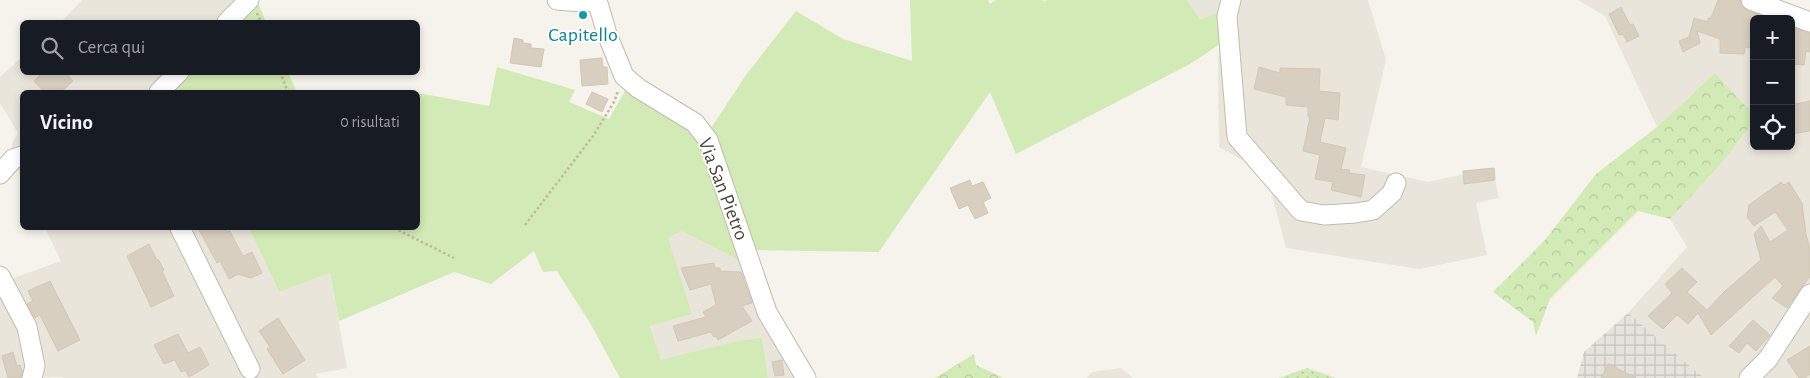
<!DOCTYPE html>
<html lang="it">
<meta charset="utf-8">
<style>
body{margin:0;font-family:"Alegreya Sans",sans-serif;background:#242831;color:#f1f3f6}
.controls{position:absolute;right:15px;top:15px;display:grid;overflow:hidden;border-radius:8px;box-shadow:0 2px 8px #0003}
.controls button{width:45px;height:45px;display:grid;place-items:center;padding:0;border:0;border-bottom:1px solid #363941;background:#171b24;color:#f1f3f6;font:25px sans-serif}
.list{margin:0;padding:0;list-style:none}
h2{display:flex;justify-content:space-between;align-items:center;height:65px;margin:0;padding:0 20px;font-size:21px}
h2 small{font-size:16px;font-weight:400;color:#9ea1a6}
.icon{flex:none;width:28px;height:28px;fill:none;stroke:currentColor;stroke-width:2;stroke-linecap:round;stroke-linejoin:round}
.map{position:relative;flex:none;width:1810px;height:378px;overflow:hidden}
.search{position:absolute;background:#171b24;box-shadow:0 2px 8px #0003;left:20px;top:20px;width:400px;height:55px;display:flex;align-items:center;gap:12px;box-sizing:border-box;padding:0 18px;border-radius:8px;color:#9ea1a6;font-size:19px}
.panel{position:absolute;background:#171b24;box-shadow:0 2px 8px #0003;left:20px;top:90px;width:400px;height:140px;border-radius:8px}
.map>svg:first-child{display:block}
</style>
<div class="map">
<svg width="1810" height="378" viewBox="0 0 1810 378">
<defs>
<pattern id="industrial-grid" width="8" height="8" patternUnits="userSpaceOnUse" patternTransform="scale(1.25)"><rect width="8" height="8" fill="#e6e2dd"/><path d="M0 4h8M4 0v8" fill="none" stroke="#c7c3be"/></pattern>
<pattern id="forest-crowns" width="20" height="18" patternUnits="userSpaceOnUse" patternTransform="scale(1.25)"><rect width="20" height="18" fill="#d2eab5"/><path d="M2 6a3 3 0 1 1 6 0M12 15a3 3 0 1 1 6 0" fill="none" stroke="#b6ca9c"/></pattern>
<pattern id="park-dots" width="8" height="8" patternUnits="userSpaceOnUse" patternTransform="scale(1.25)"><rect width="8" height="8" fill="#d2eab5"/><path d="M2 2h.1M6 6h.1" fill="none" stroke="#b6ca9c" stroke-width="1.8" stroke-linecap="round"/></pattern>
</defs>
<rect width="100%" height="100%" fill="#f6f3ec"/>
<g fill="#eae5da">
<polygon points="82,0 253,0 234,22 61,22"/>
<polygon points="1187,0 1368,0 1386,60 1361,167 1428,182 1492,168 1499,198 1476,203 1487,255 1419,269 1286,248 1266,173 1219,147 1218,57 1226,10 1200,19"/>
<polygon points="1578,0 1739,0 1791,18 1803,29 1802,46 1810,48 1810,378 1704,378 1628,313 1687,247 1670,219 1721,164 1754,121 1754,146 1791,146 1791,19 1754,19 1754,115 1715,73 1657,127 1605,16"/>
<polygon points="22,57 22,72 183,73 173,82 179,92 22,92 22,180 14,162 11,149 12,143 18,133 0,103 0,77"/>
<polygon points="45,228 249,228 279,292 330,273 347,368 316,374 318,378 64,378 63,377 0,378 0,283 61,261"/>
<polygon points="682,231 738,259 730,238 737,239 808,378 768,378 762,337 734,342 661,361 650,326 692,314 667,238"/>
<polygon points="1121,368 1133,378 1087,378 1092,372"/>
</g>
<polygon fill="url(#industrial-grid)" points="1628,313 1704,378 1577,378 1584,352"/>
<g fill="#d2eab5">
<polygon points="257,0 266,22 234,22"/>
<polygon points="910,0 988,0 990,4 996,0 1042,0 1044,2 1047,0 1187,0 1200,19 1226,10 1220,44 1190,64 1016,154 990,92 878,253 878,252 742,250 737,239 731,238 739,260 682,231 668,238 692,314 650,326 661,360 734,342 762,337 768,378 620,378 590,323 557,271 543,272 534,251 491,284 454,272 339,321 330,273 279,292 249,228 418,228 418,93 489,106 497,67 575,90 569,102 609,119 630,82 709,131 746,75 796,11 843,39 912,61"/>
<polygon points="183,73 288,73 297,92 179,92 173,82"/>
</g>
<g fill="url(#forest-crowns)">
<polygon points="1715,73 1754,115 1754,121 1721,164 1670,219 1638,211 1550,299 1536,336 1533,322 1493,292 1545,240 1596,174 1657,127"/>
<polygon points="974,354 976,365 1003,378 935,378"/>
</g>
<polygon fill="url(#park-dots)" points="1307,368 1336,378 1279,378"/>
<g fill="#d8cfc1" stroke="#d3c7b4">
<polygon points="1718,0 1740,0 1742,7 1747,10 1769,19 1754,19 1754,48 1745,47 1744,54 1720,53 1720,39 1697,31 1700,43 1683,52 1679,41 1689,37 1694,18 1708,22 1708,18 1711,18"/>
<polygon points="1621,7 1630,25 1633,24 1639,36 1627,42 1623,34 1619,35 1609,14"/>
<polygon points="1791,27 1810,33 1810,52 1806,51 1804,65 1791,64"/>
<polygon points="514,38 523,40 523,43 531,44 531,48 544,49 541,67 510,63"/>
<polygon points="602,58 603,67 607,67 608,84 582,86 580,60"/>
<polygon points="1259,67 1280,73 1280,68 1320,69 1319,91 1340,93 1338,120 1325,118 1320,142 1346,148 1341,169 1350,170 1349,173 1365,175 1361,197 1331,190 1333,182 1315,179 1320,155 1303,151 1310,117 1308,116 1308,107 1286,105 1286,97 1254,89"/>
<polygon points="43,72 66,73 73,81 61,92 44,92 34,81"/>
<polygon points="592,92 608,99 602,112 586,104"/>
<polygon points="1810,101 1810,131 1791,134 1791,105"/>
<polygon points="1494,168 1495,180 1464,184 1463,171"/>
<polygon points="970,180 972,186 983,182 991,198 983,202 988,213 975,219 968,205 959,209 950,188"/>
<polygon points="1781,182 1784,185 1789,182 1802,203 1806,234 1810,249 1810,277 1801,288 1787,308 1772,298 1783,286 1775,277 1711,335 1698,313 1688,324 1677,315 1663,329 1648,316 1672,293 1665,284 1682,268 1697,282 1687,292 1707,310 1725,291 1761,260 1754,234 1761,226 1770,242 1788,230 1775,212 1754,226 1747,217 1749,205"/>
<polygon points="198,228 225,228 227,232 230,231 243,256 252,252 262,273 251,278 238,274 229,279 220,261 217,263"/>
<polygon points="149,244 157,260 158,259 164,270 162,271 174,296 151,307 127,256"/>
<polygon points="714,263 715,268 720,268 720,271 741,272 752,303 742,306 752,321 718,340 716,336 714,337 711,332 678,341 673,326 706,317 703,312 716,305 711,284 690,290 681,268"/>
<polygon points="50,281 80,340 58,351 40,315 35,318 27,304 33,301 28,291"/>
<polygon points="278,318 305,360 283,374 267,349 270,347 259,331"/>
<polygon points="1753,320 1770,335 1769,336 1756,351 1747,343 1739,353 1729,346"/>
<polygon points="178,334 188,353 200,347 209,365 189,377 185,370 181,372 175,360 164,364 154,345"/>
<polygon points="1810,346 1810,374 1805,378 1799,378 1787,360"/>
<polygon points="13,352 17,366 20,365 22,371 21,378 8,378 2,356"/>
<polygon points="782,360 784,375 775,376 772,362"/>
<polygon points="1609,364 1636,378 1601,378"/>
</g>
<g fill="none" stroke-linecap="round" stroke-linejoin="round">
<defs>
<g id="minor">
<polyline points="557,0 582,2 597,0"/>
<polyline points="597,0 607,34 624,76 638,88 695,123 708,140 767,312 806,378"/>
<polyline points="1231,0 1227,16 1237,137 1301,211 1324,215 1356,213 1373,210 1392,193 1396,183"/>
<polyline points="1751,0 1810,22"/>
<polyline points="227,22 249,0"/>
<polyline points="159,92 179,72"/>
<polyline points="0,174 13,159 22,156"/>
<polyline points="180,228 250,369"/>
<polyline points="0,276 27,327 35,366 32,378"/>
<polyline points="1749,378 1768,359 1810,294"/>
</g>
</defs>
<use href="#minor" stroke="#c2bbae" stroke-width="21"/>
<g stroke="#c4b79f" stroke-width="2.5" stroke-dasharray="2.5 2.5" stroke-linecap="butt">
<polyline points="257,13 261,22"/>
<polyline points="280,72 288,92"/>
<polyline points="525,225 593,136 614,102 618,91"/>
<polyline points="394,228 454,258"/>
</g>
<use href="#minor" stroke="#fff" stroke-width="19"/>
</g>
<circle fill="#0f9aa8" stroke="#fff" stroke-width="2" cx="583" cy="15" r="5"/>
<g text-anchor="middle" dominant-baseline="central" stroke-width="4" stroke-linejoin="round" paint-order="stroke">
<g font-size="20" fill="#0d838f" stroke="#fff">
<text x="583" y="35">Capitello</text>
</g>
<g font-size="20" fill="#4b4439" stroke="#fff">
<text transform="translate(723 189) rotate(69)">Via San Pietro</text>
</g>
</g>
</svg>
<div class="controls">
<button>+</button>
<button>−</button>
<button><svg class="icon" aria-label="locate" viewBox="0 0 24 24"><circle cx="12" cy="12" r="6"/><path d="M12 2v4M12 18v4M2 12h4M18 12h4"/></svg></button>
</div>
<div class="search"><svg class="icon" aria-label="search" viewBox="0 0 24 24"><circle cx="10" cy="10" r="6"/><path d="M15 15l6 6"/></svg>Cerca qui</div>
<section class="panel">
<h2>Vicino<small>0 risultati</small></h2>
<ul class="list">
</ul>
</section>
</div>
